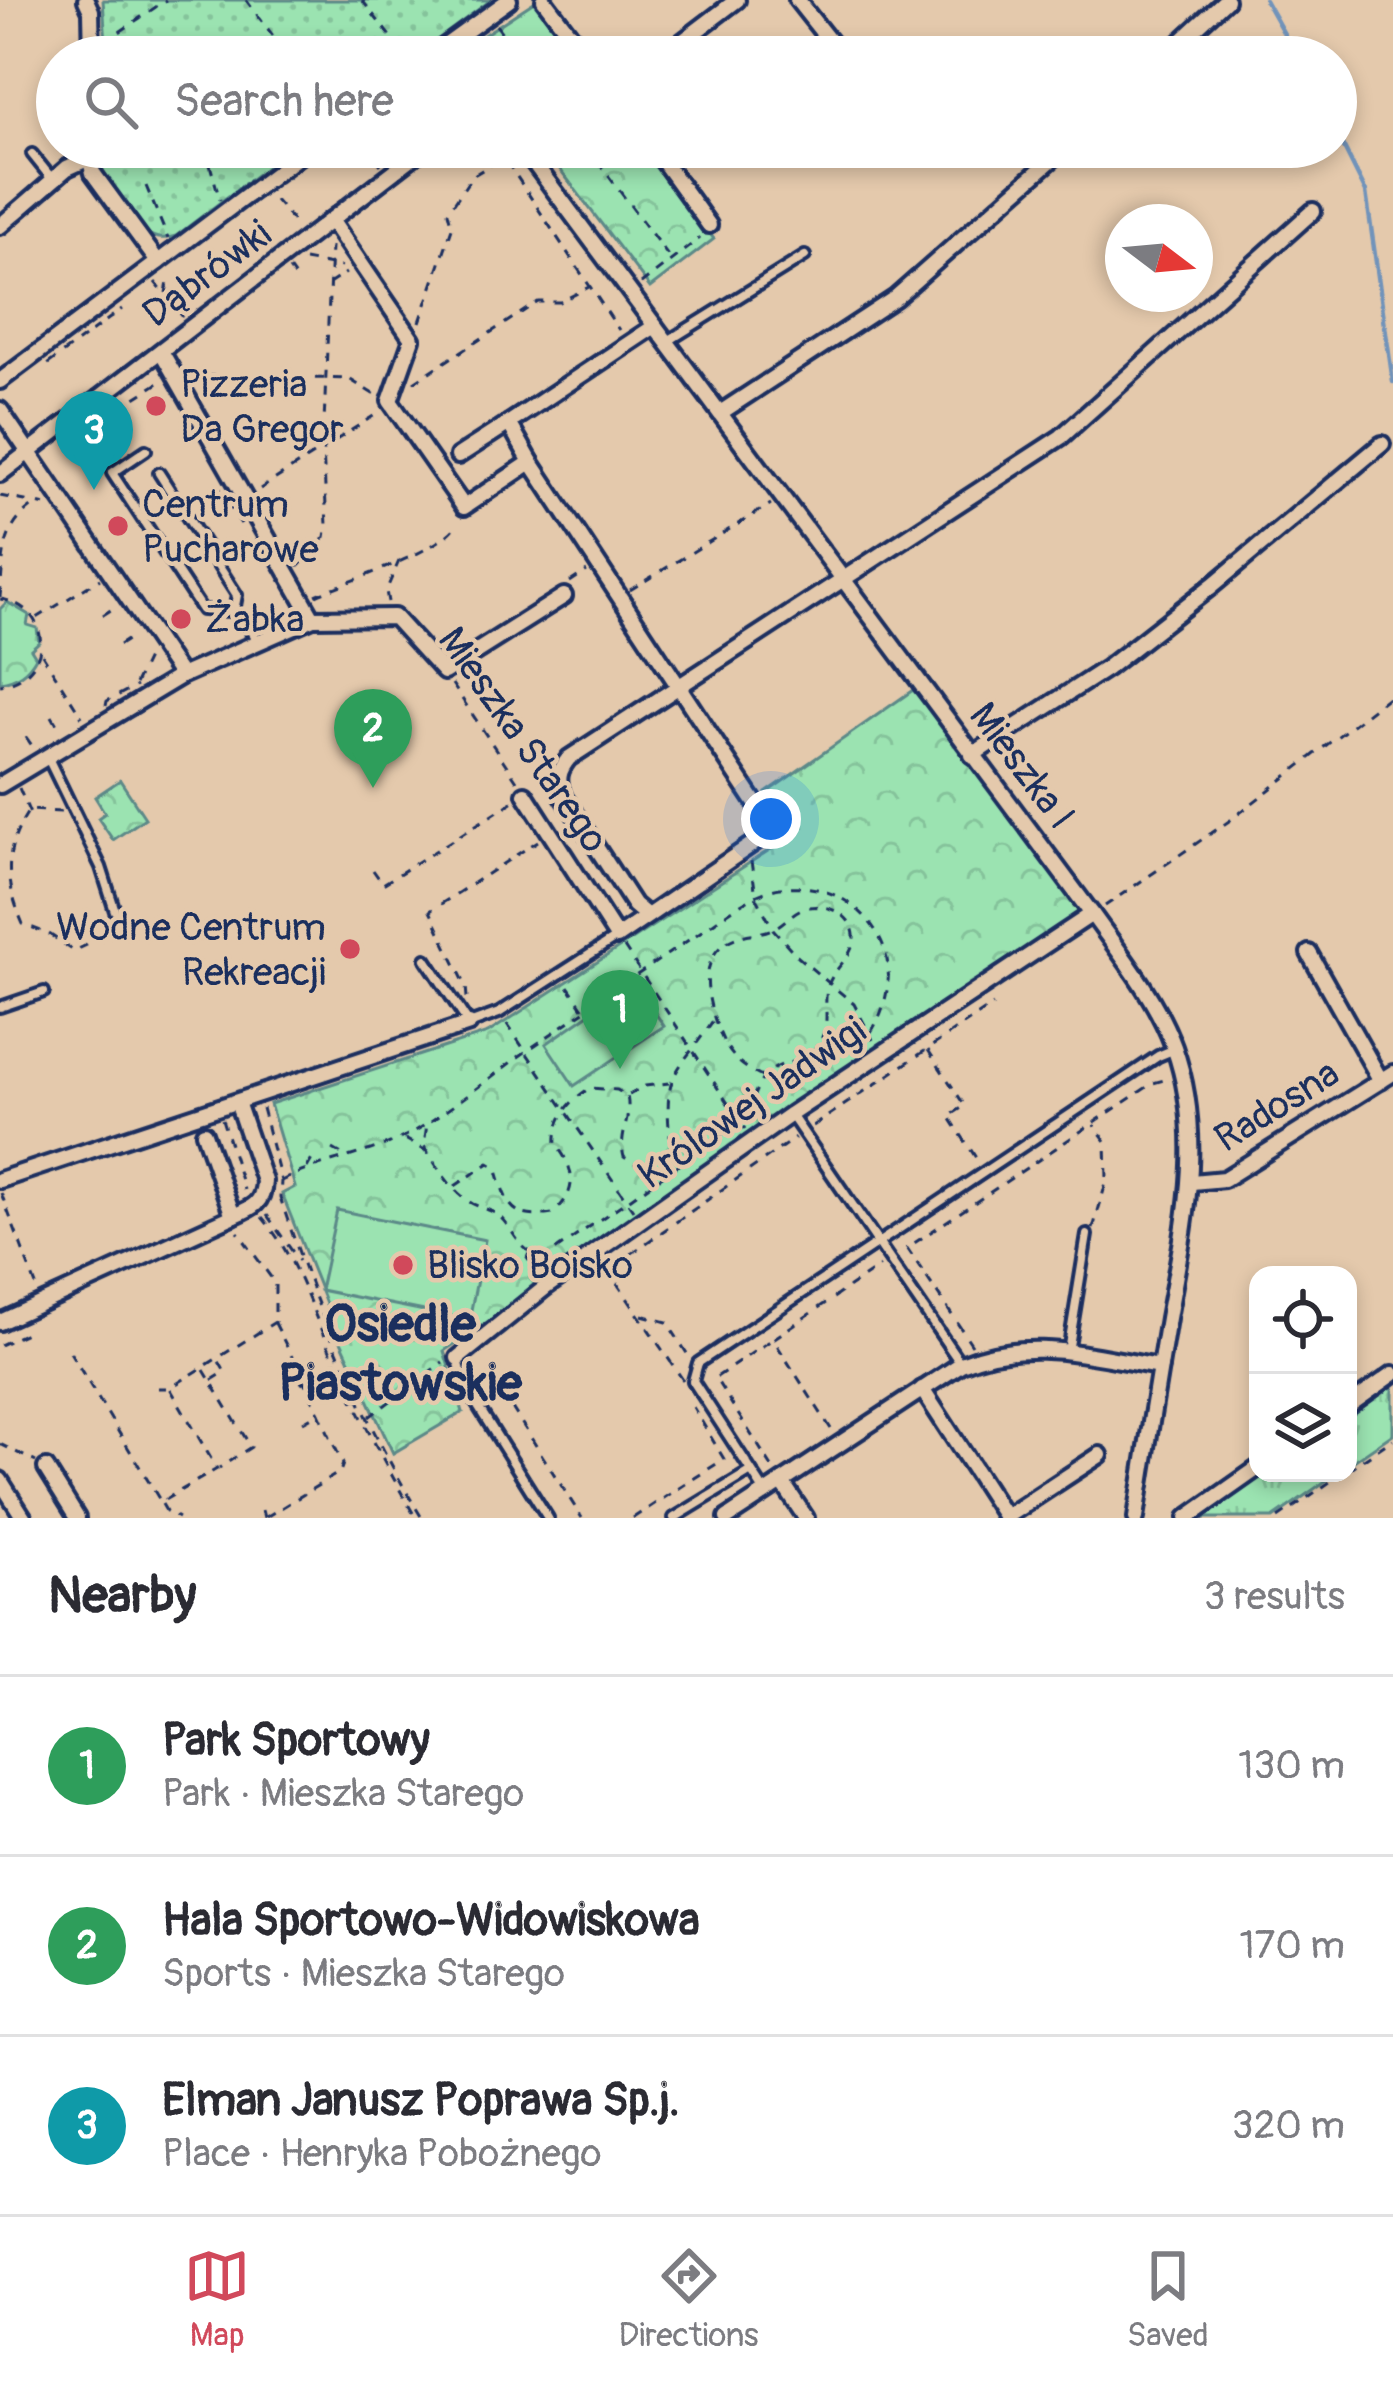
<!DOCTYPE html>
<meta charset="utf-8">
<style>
body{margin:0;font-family:Pangolin,sans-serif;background:#f7f7f7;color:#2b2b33}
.controls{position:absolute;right:36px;bottom:36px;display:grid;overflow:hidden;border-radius:24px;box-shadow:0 6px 18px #0003}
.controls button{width:108px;height:108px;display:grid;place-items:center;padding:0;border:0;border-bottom:3px solid #e1e1e2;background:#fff;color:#2b2b33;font:60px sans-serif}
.compass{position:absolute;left:1105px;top:204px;width:108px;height:108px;border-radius:50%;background:#fff;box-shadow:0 6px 18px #0003;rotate:106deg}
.you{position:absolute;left:771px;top:819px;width:42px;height:42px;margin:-30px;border:9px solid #fff;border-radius:50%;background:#1a73e8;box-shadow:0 0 0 18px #1a73e833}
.badge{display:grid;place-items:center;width:78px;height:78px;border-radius:50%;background:#d1495b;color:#fff;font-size:39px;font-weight:700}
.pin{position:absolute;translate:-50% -99px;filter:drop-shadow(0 3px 6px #0008)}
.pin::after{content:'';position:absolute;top:63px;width:42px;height:36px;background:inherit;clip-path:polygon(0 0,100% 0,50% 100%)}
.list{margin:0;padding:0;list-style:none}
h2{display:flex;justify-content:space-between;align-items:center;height:156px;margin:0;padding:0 48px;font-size:51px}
h2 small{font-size:39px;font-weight:400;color:#7c7c81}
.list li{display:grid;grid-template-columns:78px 1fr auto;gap:36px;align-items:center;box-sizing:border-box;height:180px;padding:0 48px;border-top:3px solid #e1e1e2}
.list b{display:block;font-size:45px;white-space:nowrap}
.list p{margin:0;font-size:39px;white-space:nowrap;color:#7c7c81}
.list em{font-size:39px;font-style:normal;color:#7c7c81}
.icon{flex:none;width:66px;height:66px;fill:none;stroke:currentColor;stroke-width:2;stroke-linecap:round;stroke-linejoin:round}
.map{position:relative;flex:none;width:1393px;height:1518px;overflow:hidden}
.search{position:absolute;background:#fff;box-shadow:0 6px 18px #0003;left:36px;right:36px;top:36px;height:132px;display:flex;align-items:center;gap:30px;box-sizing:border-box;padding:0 42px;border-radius:66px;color:#7c7c81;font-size:45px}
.sheet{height:696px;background:#fff}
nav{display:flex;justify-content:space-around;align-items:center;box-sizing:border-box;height:168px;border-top:3px solid #e1e1e2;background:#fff;font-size:33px;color:#7c7c81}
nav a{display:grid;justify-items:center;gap:6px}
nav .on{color:#d1495b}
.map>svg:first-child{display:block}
</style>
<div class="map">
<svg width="1393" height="1518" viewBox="0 0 1393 1518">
<defs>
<pattern id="grass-tufts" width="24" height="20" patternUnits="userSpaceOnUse" patternTransform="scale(3)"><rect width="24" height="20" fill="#9be3b1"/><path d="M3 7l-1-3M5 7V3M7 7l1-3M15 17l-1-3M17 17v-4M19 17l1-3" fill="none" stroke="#85c39b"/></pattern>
<pattern id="park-crowns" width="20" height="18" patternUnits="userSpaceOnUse" patternTransform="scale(3)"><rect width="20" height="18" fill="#9be3b1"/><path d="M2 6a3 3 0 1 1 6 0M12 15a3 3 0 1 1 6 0" fill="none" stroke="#85c39b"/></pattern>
<pattern id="garden-dots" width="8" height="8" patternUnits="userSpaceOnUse" patternTransform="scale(3)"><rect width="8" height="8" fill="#9be3b1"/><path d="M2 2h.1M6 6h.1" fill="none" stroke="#85c39b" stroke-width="1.8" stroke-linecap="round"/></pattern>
</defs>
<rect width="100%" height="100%" fill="#e4c9ac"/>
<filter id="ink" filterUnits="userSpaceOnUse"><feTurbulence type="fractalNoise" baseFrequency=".00833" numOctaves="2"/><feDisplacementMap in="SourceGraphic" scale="24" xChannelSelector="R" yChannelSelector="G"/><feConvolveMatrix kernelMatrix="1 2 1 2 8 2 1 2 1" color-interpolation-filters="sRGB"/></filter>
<g filter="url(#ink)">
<g fill="url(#grass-tufts)" stroke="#5b8988" stroke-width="3">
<polygon points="1393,1379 1393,1434 1348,1465 1348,1410"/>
<polygon points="1258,1473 1337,1473 1273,1518 1202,1518 1229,1491"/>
</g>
<g fill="url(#park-crowns)" stroke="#5b8988" stroke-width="3">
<polygon points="534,2 576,57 475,57 467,46"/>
<polygon points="543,147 644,147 714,239 650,288"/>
<path d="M7 602 29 615 27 625 37 628 39 642 31 649 36 657C28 672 17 680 0 682V609Z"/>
<polygon points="913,690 972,755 1092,914 444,1351 463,1412 393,1453 340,1339 282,1194 295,1187 270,1104 488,1033 794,834 766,793"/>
<polygon points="120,780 145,818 113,840 98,818 105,813 95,797"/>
</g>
<g fill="url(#garden-dots)" stroke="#5b8988" stroke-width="3">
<polygon points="103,0 491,0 414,57 100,57 101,47 106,43"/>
<path d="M95 147H293L176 236C165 239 157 240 147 233 129 219 99 170 95 147Z"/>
</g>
<g fill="#9be3b1" stroke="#5b8988" stroke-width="3">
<polygon points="635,982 664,1026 574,1086 546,1044"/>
<polygon points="337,1210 485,1240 469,1320 320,1290"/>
</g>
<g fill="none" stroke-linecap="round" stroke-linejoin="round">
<g stroke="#7193ba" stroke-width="4.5">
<polyline points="1265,0 1297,57"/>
<polyline points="1336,132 1366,192 1393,382"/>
</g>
<defs>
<g id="lane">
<polyline points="32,154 52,179"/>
<polyline points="668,341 805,256"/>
<polyline points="146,450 112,473 202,610 234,611"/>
<polyline points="159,473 237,595 234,611 258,640"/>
<polyline points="48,758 101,867 115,911"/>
<polyline points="426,959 469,1024 499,1013 617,937"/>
<polyline points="0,1007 44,992"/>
<polyline points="791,1115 961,1364"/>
<polyline points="1068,1352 1087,1235"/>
<polyline points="458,1359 464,1384 548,1518"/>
<polyline points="765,1492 693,1381 698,1363 1158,1056 1175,1049"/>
<polyline points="674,1518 751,1471"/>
</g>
<g id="street">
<polyline points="86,0 91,11 92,57"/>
<polyline points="544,0 587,57"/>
<polyline points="797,0 842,57"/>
<polyline points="430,57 509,0"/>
<polyline points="662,57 737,0"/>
<polyline points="1164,57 1226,0"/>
<polyline points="87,147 93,173 158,262"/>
<path d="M522 147 1092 914C1122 956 1156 998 1174 1047 1206 1137 1184 1228 1168 1318 1157 1385 1146 1451 1136 1518"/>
<polyline points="653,147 709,225"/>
<polyline points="331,220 412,339 390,401 464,507 531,462 509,423 655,326"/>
<polyline points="0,226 67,168 87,159"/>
<polyline points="161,351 313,618"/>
<polyline points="0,381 311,147"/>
<polyline points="0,410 181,676"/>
<polyline points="720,413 895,298 1066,147"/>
<polyline points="458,456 509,423"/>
<polyline points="0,474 426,147"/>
<polyline points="972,755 1107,668 1213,585 1382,444"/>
<polyline points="0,785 181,676 313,618 394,617 444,672 564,596"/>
<polyline points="525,794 617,937 773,830 531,462"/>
<path d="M646 915 634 905 563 796C557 780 558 771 569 758L1061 437 1313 211"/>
<polyline points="1309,953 1381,1081"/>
<path d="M204 1133 233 1216C252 1208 263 1204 264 1181L237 1102"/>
<polyline points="0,1180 469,1024"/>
<polyline points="1192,1182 1224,1179 1393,1073"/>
<polyline points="0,1322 233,1216"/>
<polyline points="458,1358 546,1287 791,1114 1092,914"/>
<polyline points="922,1389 1005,1517"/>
<polyline points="1348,1406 1393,1374"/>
<polyline points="46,1468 77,1518"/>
<polyline points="0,1480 24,1518"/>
<polyline points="782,1482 806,1518"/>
<path d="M727 1518 961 1364C1030 1336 1089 1356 1160 1367"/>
<polyline points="1004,1518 1100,1455"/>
<polyline points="1187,1518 1258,1468"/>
</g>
</defs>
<use href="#lane" stroke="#1b2f5e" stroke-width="16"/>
<use href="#street" stroke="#1b2f5e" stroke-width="22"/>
<g stroke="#1b2f5e" stroke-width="3" stroke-dasharray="9 9" stroke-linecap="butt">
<polyline points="246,0 289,57"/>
<polyline points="362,0 406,57"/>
<polyline points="496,25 520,57"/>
<polyline points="105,42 166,0"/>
<polyline points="205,147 220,200"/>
<polyline points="368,147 381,165"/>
<polyline points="497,147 619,330"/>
<polyline points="587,147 671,260"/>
<polyline points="146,186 168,239"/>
<polyline points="275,200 297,226"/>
<polyline points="304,260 342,267"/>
<polyline points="289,269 298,282"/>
<polyline points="155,282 183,317"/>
<polyline points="329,284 346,273"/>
<polyline points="641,284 700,238"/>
<polyline points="166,293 169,277"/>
<polyline points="420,322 452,228 448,212 472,176 504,157 468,156 440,147"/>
<polyline points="48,364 122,309"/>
<polyline points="189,375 349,379 378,397"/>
<polyline points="414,382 538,302 560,302 589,287"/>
<polyline points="75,437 163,380"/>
<polyline points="221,488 219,490 241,524"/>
<polyline points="260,489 378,413"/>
<polyline points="0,496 35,503"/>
<polyline points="298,567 325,537 327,525 323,450 331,246"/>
<polyline points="570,582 587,571"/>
<polyline points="630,590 771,504"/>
<path d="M316 595C346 582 449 549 458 522"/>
<path d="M0 597C4 555 0 528 37 503L45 505"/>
<path d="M0 599C54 607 54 677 0 685"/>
<polyline points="388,602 386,591 399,561"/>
<polyline points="103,615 117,606"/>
<polyline points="37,618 100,579"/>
<polyline points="119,645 133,636"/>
<polyline points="42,654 82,717"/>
<polyline points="135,684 149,654"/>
<polyline points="452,684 517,781"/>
<polyline points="106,706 107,701 136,686"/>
<polyline points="52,716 60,730"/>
<polyline points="26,737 35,750"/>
<polyline points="19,788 33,821"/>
<path d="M61 812 29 810C3 850 5 882 23 924L49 934 74 951 116 931V924"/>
<polyline points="751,861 756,896 773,929 798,957 854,1004 873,1040"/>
<polyline points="373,870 383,884 514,801"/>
<polyline points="1105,906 1232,819 1393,693"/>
<polyline points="624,947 745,1129"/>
<polyline points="568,986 583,1008"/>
<polyline points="467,998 466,986 430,911 538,841"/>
<polyline points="507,1024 633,1210"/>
<polyline points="928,1050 965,1106 949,1116 978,1161"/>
<path d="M762 1077C736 1064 725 1050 716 1023 705 993 698 950 738 937 750 933 762 934 774 928 785 923 792 912 804 908 824 902 852 913 854 935 855 956 836 965 829 983 823 997 828 1014 825 1029 822 1041 813 1050 807 1061"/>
<polyline points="629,1095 645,1086 669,1083"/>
<path d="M262 1108 281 1181 280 1197C317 1310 360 1416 422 1518"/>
<polyline points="222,1119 244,1190"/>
<polyline points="813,1126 993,1005"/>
<polyline points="405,1139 428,1152"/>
<polyline points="333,1149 347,1157"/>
<polyline points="307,1168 315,1154"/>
<path d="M281 1181C327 1158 381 1154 425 1125 460 1102 493 1075 528 1050 583 1012 638 974 693 937 719 920 749 893 780 888 824 881 866 904 883 945 894 972 887 1008 871 1032 844 1071 799 1051 772 1070 752 1084 755 1106 740 1122L549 1255C520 1258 517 1233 500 1217 492 1210 482 1208 473 1204 453 1193 435 1165 424 1145L427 1124"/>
<path d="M455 1186 489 1163 496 1167C506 1201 509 1222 552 1214 578 1193 576 1169 556 1145 554 1120 569 1101 590 1088L617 1090 627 1096C632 1119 618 1136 624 1157L646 1170 658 1167 671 1148C662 1069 674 1079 714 1019"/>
<polyline points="1,1193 38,1291"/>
<polyline points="267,1215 299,1261"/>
<path d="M262 1217C297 1259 308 1302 330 1350 356 1409 384 1463 416 1518"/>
<polyline points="1093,1229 1107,1179 1106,1141 1094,1125"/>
<polyline points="529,1253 527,1258 539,1275"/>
<polyline points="642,1315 667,1322 688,1355 691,1353"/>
<polyline points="275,1323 304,1381"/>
<polyline points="0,1345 26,1333 27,1329"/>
<polyline points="972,1345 907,1248 1153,1083 1164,1080"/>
<polyline points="70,1352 161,1502 217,1469 170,1388 275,1322 275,1283 238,1232"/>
<polyline points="204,1370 251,1447 219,1468"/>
<polyline points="212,1380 225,1372 217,1358"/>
<polyline points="683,1380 608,1270 795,1138"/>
<polyline points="158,1388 168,1388"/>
<polyline points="286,1394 304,1381 319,1413"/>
<polyline points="512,1408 582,1518"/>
<polyline points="369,1417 443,1362"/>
<polyline points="303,1422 319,1413 343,1464 340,1472 304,1494"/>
<polyline points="831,1429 773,1339 880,1266"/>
<polyline points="0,1444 36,1462"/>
<polyline points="772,1467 715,1378 773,1339"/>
<polyline points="1348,1470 1393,1439"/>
<polyline points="162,1504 166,1511 178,1518"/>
<polyline points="262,1510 264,1518"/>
<polyline points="266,1517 304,1494 299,1487"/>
<polyline points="633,1518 724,1459 693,1407"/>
<polyline points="1278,1518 1343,1473"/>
</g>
<use href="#lane" stroke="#e4c9ac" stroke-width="8"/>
<use href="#street" stroke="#e4c9ac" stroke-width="14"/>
</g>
</g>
<g fill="#d1495b" stroke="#e4c9ac" stroke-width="4.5">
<circle cx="156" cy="406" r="12"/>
<circle cx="118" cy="526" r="12"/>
<circle cx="181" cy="619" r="12"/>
<circle cx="350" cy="949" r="12"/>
<circle cx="403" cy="1265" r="12"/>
</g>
<g text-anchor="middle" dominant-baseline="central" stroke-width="9" stroke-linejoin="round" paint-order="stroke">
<g font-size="39" fill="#1b2f5e" stroke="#e4c9ac">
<text transform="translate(207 274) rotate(-37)">Dąbrówki</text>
<text transform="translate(523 740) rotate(55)">Mieszka Starego</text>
<text transform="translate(1022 766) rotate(53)">Mieszka I</text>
<text transform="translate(752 1103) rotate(-35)">Królowej Jadwigi</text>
<text transform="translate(1277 1106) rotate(-32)">Radosna</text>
</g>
<g font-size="39" fill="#1b2f5e" stroke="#e4c9ac" text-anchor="start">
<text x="180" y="384">Pizzeria<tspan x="180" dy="45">Da Gregor</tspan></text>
<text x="142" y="504">Centrum<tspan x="142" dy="45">Pucharowe</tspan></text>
<text x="205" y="619">Żabka</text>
<text x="326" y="927" text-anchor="end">Wodne Centrum<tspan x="326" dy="45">Rekreacji</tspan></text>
<text x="427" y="1265">Blisko Boisko</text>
</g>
<g font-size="51" font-weight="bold" fill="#1b2f5e" stroke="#e4c9ac">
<text x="400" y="1325">Osiedle<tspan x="400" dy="59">Piastowskie</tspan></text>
</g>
</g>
</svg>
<div class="controls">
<button><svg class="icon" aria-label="locate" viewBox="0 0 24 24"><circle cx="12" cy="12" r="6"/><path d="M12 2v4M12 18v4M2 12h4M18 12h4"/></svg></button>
<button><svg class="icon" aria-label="layers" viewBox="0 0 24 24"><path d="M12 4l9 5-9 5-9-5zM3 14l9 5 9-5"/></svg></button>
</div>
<svg class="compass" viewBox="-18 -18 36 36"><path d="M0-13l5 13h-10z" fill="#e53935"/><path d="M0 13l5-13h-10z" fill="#7c7c81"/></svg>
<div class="you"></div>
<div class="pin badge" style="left:620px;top:1069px;background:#2e9e5b">1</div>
<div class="pin badge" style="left:373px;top:788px;background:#2e9e5b">2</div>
<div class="pin badge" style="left:94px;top:490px;background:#0f9aa8">3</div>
<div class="search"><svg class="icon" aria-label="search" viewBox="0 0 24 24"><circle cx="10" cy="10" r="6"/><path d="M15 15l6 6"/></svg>Search here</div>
</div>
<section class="sheet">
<h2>Nearby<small>3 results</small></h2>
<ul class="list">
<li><span class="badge" style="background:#2e9e5b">1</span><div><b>Park Sportowy</b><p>Park · Mieszka Starego</p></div><em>130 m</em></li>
<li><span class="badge" style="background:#2e9e5b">2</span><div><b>Hala Sportowo-Widowiskowa</b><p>Sports · Mieszka Starego</p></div><em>170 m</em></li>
<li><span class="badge" style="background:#0f9aa8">3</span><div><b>Elman Janusz Poprawa Sp.j.</b><p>Place · Henryka Pobożnego</p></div><em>320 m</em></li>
</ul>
</section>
<nav>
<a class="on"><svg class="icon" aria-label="map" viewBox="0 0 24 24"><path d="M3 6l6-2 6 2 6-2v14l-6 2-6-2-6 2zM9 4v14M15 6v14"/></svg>Map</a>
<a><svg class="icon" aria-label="directions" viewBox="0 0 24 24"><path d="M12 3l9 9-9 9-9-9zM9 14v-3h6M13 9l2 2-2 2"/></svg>Directions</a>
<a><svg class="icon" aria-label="saved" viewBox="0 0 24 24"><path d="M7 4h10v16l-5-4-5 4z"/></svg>Saved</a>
</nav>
